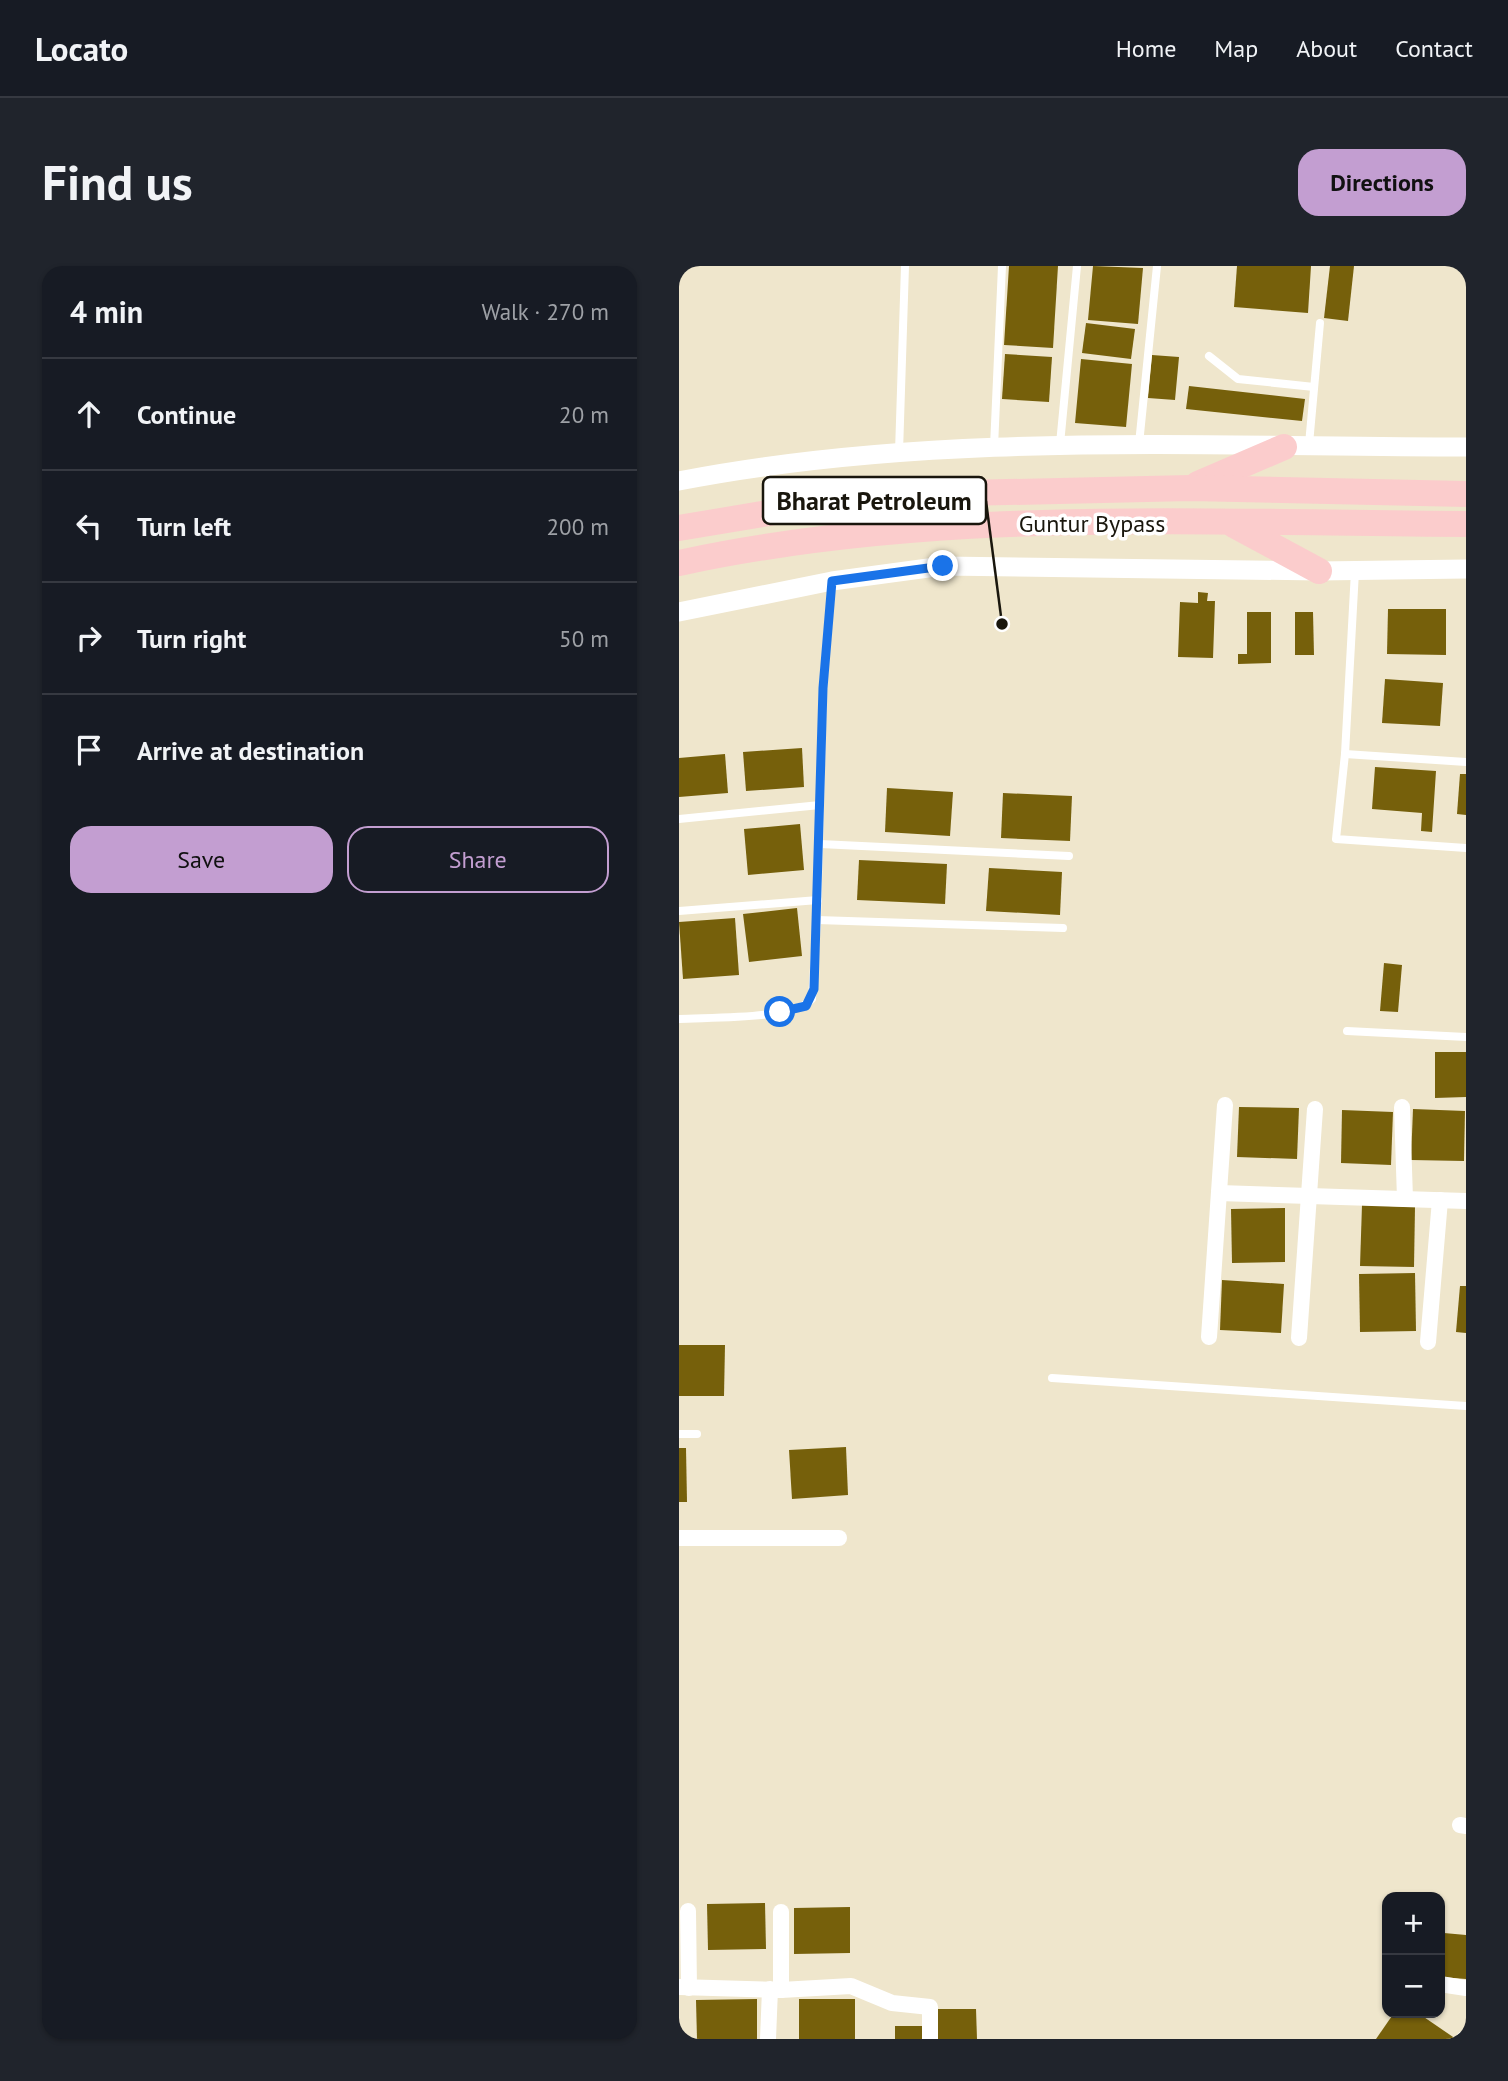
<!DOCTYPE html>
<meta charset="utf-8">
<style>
body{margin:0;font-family:"PT Sans",sans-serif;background:#20242c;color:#f1f3f6}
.controls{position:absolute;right:21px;bottom:21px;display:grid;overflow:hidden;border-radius:14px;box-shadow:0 2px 5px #0004}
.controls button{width:63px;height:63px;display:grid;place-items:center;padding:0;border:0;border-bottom:2px solid #363941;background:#171b24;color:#f1f3f6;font:35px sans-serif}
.stop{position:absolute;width:21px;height:21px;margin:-16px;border:5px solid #1a73e8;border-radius:50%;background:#fff}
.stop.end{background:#1a73e8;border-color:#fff;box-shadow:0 2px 7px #0008}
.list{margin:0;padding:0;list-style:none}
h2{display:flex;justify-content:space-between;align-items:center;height:91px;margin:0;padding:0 28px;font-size:30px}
h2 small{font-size:23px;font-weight:400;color:#9ea1a6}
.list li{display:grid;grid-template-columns:46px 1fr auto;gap:21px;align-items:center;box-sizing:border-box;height:112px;padding:0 28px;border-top:2px solid #363941}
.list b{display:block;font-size:26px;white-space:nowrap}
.list em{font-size:23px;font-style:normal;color:#9ea1a6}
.actions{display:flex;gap:14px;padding:21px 28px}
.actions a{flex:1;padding:16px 0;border:2px solid #c39ed1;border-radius:21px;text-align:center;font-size:24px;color:#c39ed1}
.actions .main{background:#c39ed1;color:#111}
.icon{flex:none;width:38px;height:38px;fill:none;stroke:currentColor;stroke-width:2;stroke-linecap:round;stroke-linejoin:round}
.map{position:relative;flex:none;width:787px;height:1773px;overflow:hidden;border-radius:21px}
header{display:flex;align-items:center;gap:42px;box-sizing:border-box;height:98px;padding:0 35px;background:#171b24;border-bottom:2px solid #363941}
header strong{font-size:33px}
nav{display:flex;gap:38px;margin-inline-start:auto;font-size:24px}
.intro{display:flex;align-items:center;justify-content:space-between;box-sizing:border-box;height:168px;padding:0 42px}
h1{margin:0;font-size:49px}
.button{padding:18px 32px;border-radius:21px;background:#c39ed1;color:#111;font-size:24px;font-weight:700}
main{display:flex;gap:42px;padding:0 42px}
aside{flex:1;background:#171b24;border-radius:21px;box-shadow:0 2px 5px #0004}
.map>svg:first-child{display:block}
</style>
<header>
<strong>Locato</strong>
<nav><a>Home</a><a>Map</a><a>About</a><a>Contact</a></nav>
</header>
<div class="intro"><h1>Find us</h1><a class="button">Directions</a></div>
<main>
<aside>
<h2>4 min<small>Walk · 270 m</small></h2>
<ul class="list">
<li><svg class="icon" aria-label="ahead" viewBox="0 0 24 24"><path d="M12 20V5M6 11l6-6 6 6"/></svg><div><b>Continue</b></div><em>20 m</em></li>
<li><svg class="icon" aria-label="left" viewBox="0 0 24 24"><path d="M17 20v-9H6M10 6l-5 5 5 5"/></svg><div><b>Turn left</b></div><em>200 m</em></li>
<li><svg class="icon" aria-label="right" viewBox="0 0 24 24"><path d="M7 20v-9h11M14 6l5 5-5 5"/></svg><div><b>Turn right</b></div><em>50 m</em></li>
<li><svg class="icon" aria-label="arrive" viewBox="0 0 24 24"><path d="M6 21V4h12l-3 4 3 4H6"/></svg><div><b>Arrive at destination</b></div></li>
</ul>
<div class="actions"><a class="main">Save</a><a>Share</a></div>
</aside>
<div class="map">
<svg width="787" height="1773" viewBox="0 0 787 1773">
<rect width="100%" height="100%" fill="#efe6cc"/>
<g fill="#76600b">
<polygon points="330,0 379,0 374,82 325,79"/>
<polygon points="414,0 464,2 459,58 409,54"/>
<polygon points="558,0 632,0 629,47 555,41"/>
<polygon points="651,0 675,0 669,55 645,52"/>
<polygon points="407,57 456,63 452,93 403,87"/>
<polygon points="326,88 373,91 370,136 323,133"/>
<polygon points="473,89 500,91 496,134 469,132"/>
<polygon points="402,93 453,98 447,161 396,157"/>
<polygon points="510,120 626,133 623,155 507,143"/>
<polygon points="519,326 529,327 528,335 536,335 534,392 499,391 501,336 519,337"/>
<polygon points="709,343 767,343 767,389 708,388"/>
<polygon points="568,346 592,346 592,397 559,398 559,388 568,388"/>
<polygon points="616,346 634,346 635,389 616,389"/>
<polygon points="706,413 764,417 761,460 703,457"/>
<polygon points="123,482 125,521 67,525 64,486"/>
<polygon points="46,488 49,527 0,531 0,492"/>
<polygon points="696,501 757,505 753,566 742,565 743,547 693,543"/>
<polygon points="781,508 787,508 787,549 778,548"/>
<polygon points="208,522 274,526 271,570 206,566"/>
<polygon points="324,527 393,530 391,575 322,572"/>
<polygon points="121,558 125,604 69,609 65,563"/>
<polygon points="180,594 268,598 266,638 178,634"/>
<polygon points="310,602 383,606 381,649 307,645"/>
<polygon points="118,642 123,690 70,696 64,648"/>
<polygon points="56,652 60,709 4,713 0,656"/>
<polygon points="705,697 723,699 719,746 701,745"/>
<polygon points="756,786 787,786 787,831 756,832"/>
<polygon points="560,841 620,842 618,893 558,891"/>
<polygon points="734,843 786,845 785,895 732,894"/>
<polygon points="663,844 714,846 712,899 662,897"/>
<polygon points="683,939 736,941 735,1001 681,1000"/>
<polygon points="606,942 606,996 553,997 552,943"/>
<polygon points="736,1007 737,1065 681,1066 680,1008"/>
<polygon points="543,1014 605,1018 602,1067 541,1064"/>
<polygon points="781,1020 787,1020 787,1067 777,1066"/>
<polygon points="0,1079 46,1079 45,1130 0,1130"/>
<polygon points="167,1181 169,1229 113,1233 110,1184"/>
<polygon points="0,1182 7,1182 8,1236 0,1236"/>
<polygon points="86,1637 87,1683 29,1684 28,1638"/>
<polygon points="171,1641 171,1687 115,1688 115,1642"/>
<polygon points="765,1667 787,1669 787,1713 761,1711"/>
<polygon points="78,1733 78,1773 18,1773 17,1734"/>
<rect x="120" y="1733" width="56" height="40"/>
<polygon points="256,1743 297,1743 298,1773 256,1773"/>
<polygon points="715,1747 739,1747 777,1773 697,1773"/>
<rect x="216" y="1760" width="27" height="13"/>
</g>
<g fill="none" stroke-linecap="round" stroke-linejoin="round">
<g stroke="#fff" stroke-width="8">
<polyline points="530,90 559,113 635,121"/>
<polyline points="381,178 398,0"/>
<polyline points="460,178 478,0"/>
<polyline points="630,178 641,57"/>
<polyline points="315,181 323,0"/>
<polyline points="220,186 226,0"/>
<polyline points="676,305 666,488 657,573 787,582"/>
<polyline points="666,488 787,496"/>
<polyline points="0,553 141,539"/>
<polyline points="141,578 390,590"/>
<polyline points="0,645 139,634"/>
<polyline points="138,654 384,662"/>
<path d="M0 753C29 751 115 754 133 733L138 654 144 422 153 315"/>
<polyline points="668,765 787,771"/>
<polyline points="373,1112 787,1140"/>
<polyline points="0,1168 18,1168"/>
</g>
<g stroke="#fff" stroke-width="16">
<polyline points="723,841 726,933"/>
<polyline points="540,927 787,935"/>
<polyline points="530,1071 546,839"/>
<polyline points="620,1072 636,843"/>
<polyline points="749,1076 761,934"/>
<polyline points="0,1272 160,1272"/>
<polyline points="781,1559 787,1560"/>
<polyline points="9,1645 10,1722"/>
<polyline points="102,1646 102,1724"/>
<polyline points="761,1718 787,1722"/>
<polyline points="0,1721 102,1724 172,1720 213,1737 251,1741 251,1773"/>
<polyline points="89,1773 91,1723"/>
<polyline points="785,1773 787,1772"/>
</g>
<g stroke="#fff" stroke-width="19">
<path d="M0 215C258 165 525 181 787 181"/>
<polyline points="0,346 153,315 264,300 640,305 787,303"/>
</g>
<g stroke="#fbcccc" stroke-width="26">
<polyline points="519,218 605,181"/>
<polyline points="555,259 640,305"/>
<polyline points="0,262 197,229 511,222 787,228"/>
<path d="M0 297C259 241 524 257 787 258"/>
</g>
</g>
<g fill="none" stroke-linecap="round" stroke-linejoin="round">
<polyline stroke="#1a73e8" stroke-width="9" points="101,746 127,740 135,723 144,422 153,315 264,300"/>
</g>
<g text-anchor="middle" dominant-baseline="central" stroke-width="7" stroke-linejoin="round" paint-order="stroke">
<g font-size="24" fill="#19160d" stroke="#fff">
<text x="413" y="257">Guntur Bypass</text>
</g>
</g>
<path fill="none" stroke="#19160d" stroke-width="2.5" d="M323 358L307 235"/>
<circle fill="#19160d" stroke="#fff" stroke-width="2.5" cx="323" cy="358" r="7"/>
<rect fill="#fff" stroke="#19160d" stroke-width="2.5" x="84" y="211" width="223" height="47" rx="7"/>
<g font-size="26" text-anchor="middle" font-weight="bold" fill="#19160d">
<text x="195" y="244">Bharat Petroleum</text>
</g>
</svg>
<div class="controls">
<button>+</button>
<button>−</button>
</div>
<div class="stop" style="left:101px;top:746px"></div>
<div class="stop end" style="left:264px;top:300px"></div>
</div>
</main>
